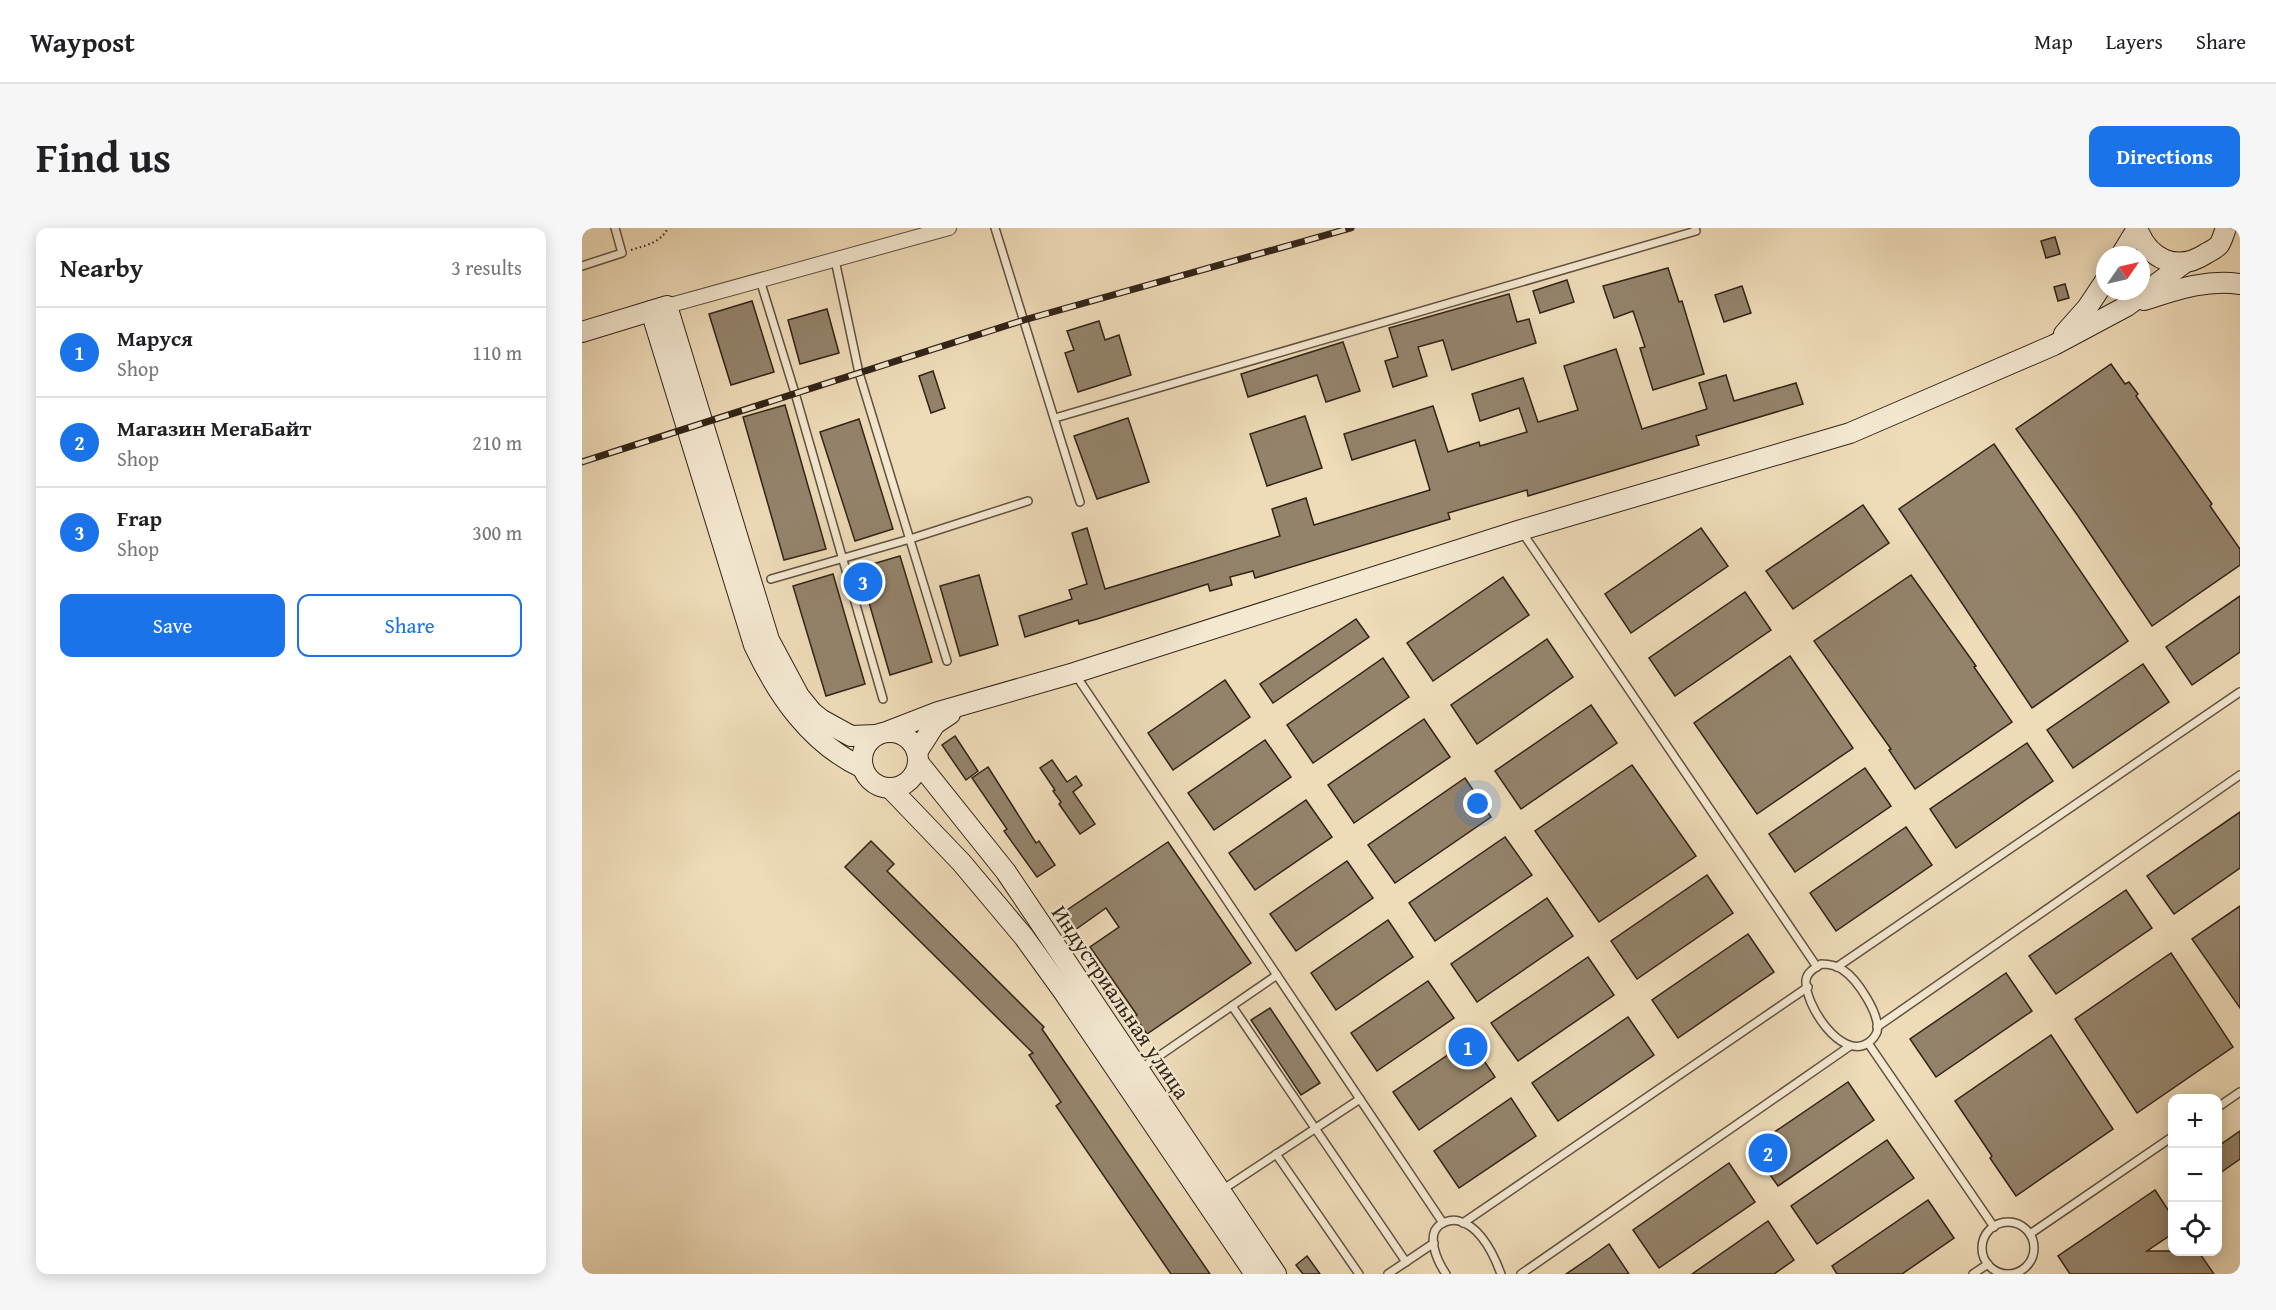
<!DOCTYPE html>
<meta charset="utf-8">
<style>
body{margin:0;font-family:"Gentium Book Plus",serif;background:#f6f6f6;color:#202124}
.controls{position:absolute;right:18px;bottom:18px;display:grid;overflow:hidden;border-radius:12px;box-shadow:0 3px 15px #0003}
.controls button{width:54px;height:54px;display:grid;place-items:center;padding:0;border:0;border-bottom:2px solid #e0e0e0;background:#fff;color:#202124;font:30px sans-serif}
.compass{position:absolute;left:1514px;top:18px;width:54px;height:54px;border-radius:50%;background:#fff;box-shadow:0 3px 15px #0003;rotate:56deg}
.you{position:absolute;left:896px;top:576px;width:21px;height:21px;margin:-15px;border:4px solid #fff;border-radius:50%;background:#1a73e8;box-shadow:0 0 0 9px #1a73e833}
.badge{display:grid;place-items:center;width:39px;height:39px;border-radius:50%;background:#1a73e8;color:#fff;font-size:20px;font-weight:700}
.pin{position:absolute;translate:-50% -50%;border:3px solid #fff;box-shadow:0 2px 6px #0006}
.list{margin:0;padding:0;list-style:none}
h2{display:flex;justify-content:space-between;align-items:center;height:78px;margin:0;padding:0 24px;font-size:26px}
h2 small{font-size:20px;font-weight:400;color:#757577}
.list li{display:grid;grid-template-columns:39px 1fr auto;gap:18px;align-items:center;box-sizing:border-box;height:90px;padding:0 24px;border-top:2px solid #e0e0e0}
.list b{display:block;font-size:22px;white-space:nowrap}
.list p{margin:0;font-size:20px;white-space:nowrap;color:#757577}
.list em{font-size:20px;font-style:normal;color:#757577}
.actions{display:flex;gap:12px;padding:18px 24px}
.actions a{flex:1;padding:14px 0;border:2px solid #1a73e8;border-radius:12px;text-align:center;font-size:21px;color:#1a73e8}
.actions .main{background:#1a73e8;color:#fff}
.icon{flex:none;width:33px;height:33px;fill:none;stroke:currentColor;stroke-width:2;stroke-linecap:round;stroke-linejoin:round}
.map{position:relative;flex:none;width:1658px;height:1046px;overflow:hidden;border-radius:12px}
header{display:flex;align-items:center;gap:36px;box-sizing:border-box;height:84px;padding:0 30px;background:#fff;border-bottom:2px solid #e0e0e0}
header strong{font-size:28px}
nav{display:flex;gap:33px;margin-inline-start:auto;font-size:21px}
.intro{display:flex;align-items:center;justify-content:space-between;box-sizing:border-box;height:144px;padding:0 36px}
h1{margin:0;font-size:42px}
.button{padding:15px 27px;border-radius:12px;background:#1a73e8;color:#fff;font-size:21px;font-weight:700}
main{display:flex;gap:36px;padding:0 36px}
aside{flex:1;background:#fff;border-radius:12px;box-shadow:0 3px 15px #0003}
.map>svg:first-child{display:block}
</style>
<header>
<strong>Waypost</strong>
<nav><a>Map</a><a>Layers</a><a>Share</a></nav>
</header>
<div class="intro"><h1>Find us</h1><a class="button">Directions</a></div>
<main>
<aside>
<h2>Nearby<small>3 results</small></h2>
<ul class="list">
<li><span class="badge">1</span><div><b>Маруся</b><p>Shop</p></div><em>110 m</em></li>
<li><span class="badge">2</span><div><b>Магазин МегаБайт</b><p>Shop</p></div><em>210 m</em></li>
<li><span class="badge">3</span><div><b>Frap</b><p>Shop</p></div><em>300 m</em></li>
</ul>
<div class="actions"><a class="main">Save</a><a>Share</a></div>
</aside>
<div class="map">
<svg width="1658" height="1046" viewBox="0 0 1658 1046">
<rect width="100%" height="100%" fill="#eedbb8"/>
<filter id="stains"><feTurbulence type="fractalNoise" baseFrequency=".00333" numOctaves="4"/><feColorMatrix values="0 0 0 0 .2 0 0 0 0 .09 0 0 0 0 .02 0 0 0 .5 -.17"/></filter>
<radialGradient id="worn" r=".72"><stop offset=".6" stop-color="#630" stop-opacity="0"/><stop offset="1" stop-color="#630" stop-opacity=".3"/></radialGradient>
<g fill="#94836b" stroke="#322417" stroke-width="1.5">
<polygon points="1473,9 1478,26 1464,30 1459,13"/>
<polygon points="1086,40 1097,74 1100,73 1122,146 1071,162 1058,120 1063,119 1051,83 1032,90 1021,58"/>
<polygon points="985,52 992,74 958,85 951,63"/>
<polygon points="1483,56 1487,70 1476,73 1472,59"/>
<polygon points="1160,58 1169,85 1142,94 1133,67"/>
<polygon points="927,66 935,94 947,91 954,115 870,142 861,112 836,119 845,148 811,159 803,133 816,129 807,100"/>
<polygon points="170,73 192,144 149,157 127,86"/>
<polygon points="245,81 257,125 218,136 206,92"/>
<polygon points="517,93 523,112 537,107 549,147 496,164 483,125 492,122 485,103"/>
<polygon points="761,114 778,163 744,174 735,147 666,169 659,146"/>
<polygon points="1034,121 1060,201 1125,181 1117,155 1144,147 1152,173 1214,155 1221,176 1114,208 1117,217 946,268 945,262 866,285 868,291 673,350 671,343 648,349 650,357 628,363 626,356 515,391 497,396 496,392 443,409 437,388 490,371 487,362 505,356 490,305 505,300 523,361 698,308 690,281 724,270 732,297 848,262 833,212 770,232 762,206 851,178 866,224 897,214 898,218 945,204 937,180 898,193 890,166 941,150 956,194 996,182 982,138"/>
<polygon points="1529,136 1543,156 1547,154 1556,166 1554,168 1630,276 1628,278 1658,321 1658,337 1570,398 1496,288 1434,201"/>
<polygon points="351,143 363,180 349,185 337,148"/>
<polygon points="203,177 244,321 202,332 161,189"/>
<polygon points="723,188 740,240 685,258 668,206"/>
<polygon points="546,190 567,254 515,271 492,208"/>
<polygon points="277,191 311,301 273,313 238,204"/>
<polygon points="1412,216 1546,413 1450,480 1317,281"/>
<polygon points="1281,277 1307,315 1211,381 1184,343"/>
<polygon points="1119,300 1146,338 1049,405 1023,366"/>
<polygon points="318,328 350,434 308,447 277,340"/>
<polygon points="251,346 283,456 244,468 211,358"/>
<polygon points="397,347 416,417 378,428 358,358"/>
<polygon points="1329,347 1394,438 1392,439 1430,494 1333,561 1307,522 1309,521 1232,413"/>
<polygon points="921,349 947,387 851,453 825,415"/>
<polygon points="1163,364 1189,402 1093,468 1067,430"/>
<polygon points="1658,368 1658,424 1610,457 1584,419"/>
<polygon points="774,391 787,409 691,475 678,456"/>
<polygon points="965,411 991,449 895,516 869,477"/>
<polygon points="1208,428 1271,520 1175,586 1112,495"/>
<polygon points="801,430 827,469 731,535 705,497"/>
<polygon points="1561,436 1587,474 1491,540 1465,502"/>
<polygon points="643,452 668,489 591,542 566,505"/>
<polygon points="1009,477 1035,515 939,581 913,543"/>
<polygon points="842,491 868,529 772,595 746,557"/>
<polygon points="373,508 396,543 384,552 360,517"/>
<polygon points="683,512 709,549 632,602 606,565"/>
<polygon points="1445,515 1471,553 1374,620 1348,581"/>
<polygon points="470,532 485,554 494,548 500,557 491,564 513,596 498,606 477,576 479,574 471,563 473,562 458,540"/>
<polygon points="1050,537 1114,628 1017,694 953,603"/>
<polygon points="406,539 454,615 457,613 473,637 455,649 422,603 425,601 390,550"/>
<polygon points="1283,540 1309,578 1213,644 1187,606"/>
<polygon points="883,550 909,589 813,655 786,617"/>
<polygon points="724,572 750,609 673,662 647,625"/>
<polygon points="1658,584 1658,640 1592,686 1565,648"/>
<polygon points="1324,599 1350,637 1254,703 1228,665"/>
<polygon points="923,609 950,647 853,713 827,675"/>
<polygon points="289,613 312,636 305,643 462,799 460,801 628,1046 589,1046 474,878 479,874 447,827 451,825 263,639"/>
<polygon points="586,614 669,735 565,806 553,788 555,787 508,719 537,699 524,680 493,702 482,684"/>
<polygon points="765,633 791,670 714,723 688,686"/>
<polygon points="1125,647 1151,685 1055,751 1029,713"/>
<polygon points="1544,662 1570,700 1474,766 1447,728"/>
<polygon points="965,670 991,708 895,774 869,736"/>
<polygon points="1658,678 1658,780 1610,711"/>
<polygon points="806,692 831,729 754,782 729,745"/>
<polygon points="1166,706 1192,744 1096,810 1070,772"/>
<polygon points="1589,725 1651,819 1555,885 1493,791"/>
<polygon points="1006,729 1032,767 936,833 909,795"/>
<polygon points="1424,745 1450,783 1354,849 1328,811"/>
<polygon points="846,753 872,790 795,843 769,805"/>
<polygon points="688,780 738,855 719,867 669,792"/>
<polygon points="1046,789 1072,827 976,893 950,855"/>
<polygon points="1469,807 1531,901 1434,968 1408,930 1410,928 1373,873"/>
<polygon points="888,812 913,849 837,902 811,864"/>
<polygon points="1266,854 1292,892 1196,958 1169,920"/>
<polygon points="929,870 954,908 877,960 852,923"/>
<polygon points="1658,903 1658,931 1635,947 1635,919"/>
<polygon points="1305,912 1332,950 1235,1016 1209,978"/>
<polygon points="1147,935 1173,974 1077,1040 1051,1002"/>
<polygon points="1573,962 1590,988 1590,1006 1565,1023 1616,1023 1632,1046 1488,1046 1476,1028"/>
<polygon points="1346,972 1372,1010 1320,1046 1255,1046 1250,1038"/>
<polygon points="1186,993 1212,1032 1192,1046 1110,1046"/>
<polygon points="1027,1016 1047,1046 984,1046 1009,1029"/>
<polygon points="725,1028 738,1046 721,1046 714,1037"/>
</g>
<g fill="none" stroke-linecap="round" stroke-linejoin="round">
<defs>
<g id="lane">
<polyline points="413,0 498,274"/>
<polyline points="253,32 277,145 365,433"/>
<polyline points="0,38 40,25 33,0"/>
<polyline points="178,52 213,165 301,471"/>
<polyline points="473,190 1114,3 1113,0"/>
<polyline points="940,304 1235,739"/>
<polyline points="189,351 328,311 446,273"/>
<polyline points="493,446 861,995"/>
<path d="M1239 736C1247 736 1254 737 1261 742 1275 751 1299 787 1295 804 1293 809 1290 812 1286 815 1259 833 1222 776 1224 752 1225 744 1233 740 1239 736Z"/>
<polyline points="1255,739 1658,464"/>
<polyline points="650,778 824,1034"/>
<polyline points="1295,799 1658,547"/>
<polyline points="1286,815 1412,999"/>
<polyline points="558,841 695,747"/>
<polyline points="1636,879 1658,864"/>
<polyline points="694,926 777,1046"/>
<polyline points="640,962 778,871"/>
<circle cx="1426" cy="1020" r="26"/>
<polyline points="881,995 1226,759"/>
<polyline points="1448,1006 1590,909"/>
<polyline points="806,1046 852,1015"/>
<path d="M864 1046C855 1033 843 1006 859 996 865 993 870 991 877 993 899 999 912 1027 919 1046"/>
<polyline points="939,1046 1268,818"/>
<polyline points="1391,1046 1406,1036"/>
</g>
<polyline id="street" points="85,78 367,0"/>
<g id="secondary">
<path d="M1555 0C1567 32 1595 45 1625 25 1629 23 1634 20 1637 17 1640 13 1642 5 1644 0"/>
<polyline points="1539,27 1555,1"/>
<path d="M1562 72C1594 62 1624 51 1658 56"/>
<path d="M69 83 172 417C196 468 229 516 281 540"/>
<polyline points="0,104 85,78 187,412 217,468 230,484 240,492 269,508 294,507"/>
<polyline points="1482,106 1505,80 1523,53"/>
<polyline points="307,503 356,484 492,445 939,302 1268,205 1472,117 1545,78 1601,36"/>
<circle cx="308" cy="532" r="28"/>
<polyline points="335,524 353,496 368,486"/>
<polyline points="336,534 424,644 694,1046"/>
<polyline points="308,560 379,634 442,709 481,763 673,1046"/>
</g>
</defs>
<use href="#lane" stroke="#61523f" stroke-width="10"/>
<use href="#street" stroke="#61523f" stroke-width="16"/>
<use href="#secondary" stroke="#322417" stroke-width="22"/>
<path stroke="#322417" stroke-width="2" stroke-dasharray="1.5 3" stroke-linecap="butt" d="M49 22C65 17 78 15 86 0"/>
<use href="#lane" stroke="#f4e8d1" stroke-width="7"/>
<use href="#street" stroke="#f4e8d1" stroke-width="14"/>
<use href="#secondary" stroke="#f4e8d1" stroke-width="20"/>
<defs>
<polyline id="rail" points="0,234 442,92 769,0"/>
</defs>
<use href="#rail" stroke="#322417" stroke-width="7"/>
<use href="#rail" stroke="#f4e8d1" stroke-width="4.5" stroke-dasharray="14" stroke-linecap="butt"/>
</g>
<g text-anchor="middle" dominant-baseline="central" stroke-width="4.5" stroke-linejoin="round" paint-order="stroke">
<g font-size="22" fill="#322417" stroke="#f4e8d1">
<text transform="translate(539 774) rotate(56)">Индустриальная улица</text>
</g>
</g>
<rect width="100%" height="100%" filter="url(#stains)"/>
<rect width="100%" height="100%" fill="url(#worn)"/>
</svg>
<div class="controls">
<button>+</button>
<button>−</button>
<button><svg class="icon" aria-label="locate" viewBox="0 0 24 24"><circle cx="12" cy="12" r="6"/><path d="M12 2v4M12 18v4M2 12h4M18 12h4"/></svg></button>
</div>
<svg class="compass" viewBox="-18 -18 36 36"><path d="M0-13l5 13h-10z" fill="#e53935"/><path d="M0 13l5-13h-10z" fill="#757577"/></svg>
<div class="you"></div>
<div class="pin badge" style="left:886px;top:819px">1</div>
<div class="pin badge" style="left:1186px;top:925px">2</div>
<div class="pin badge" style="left:281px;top:354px">3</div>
</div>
</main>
